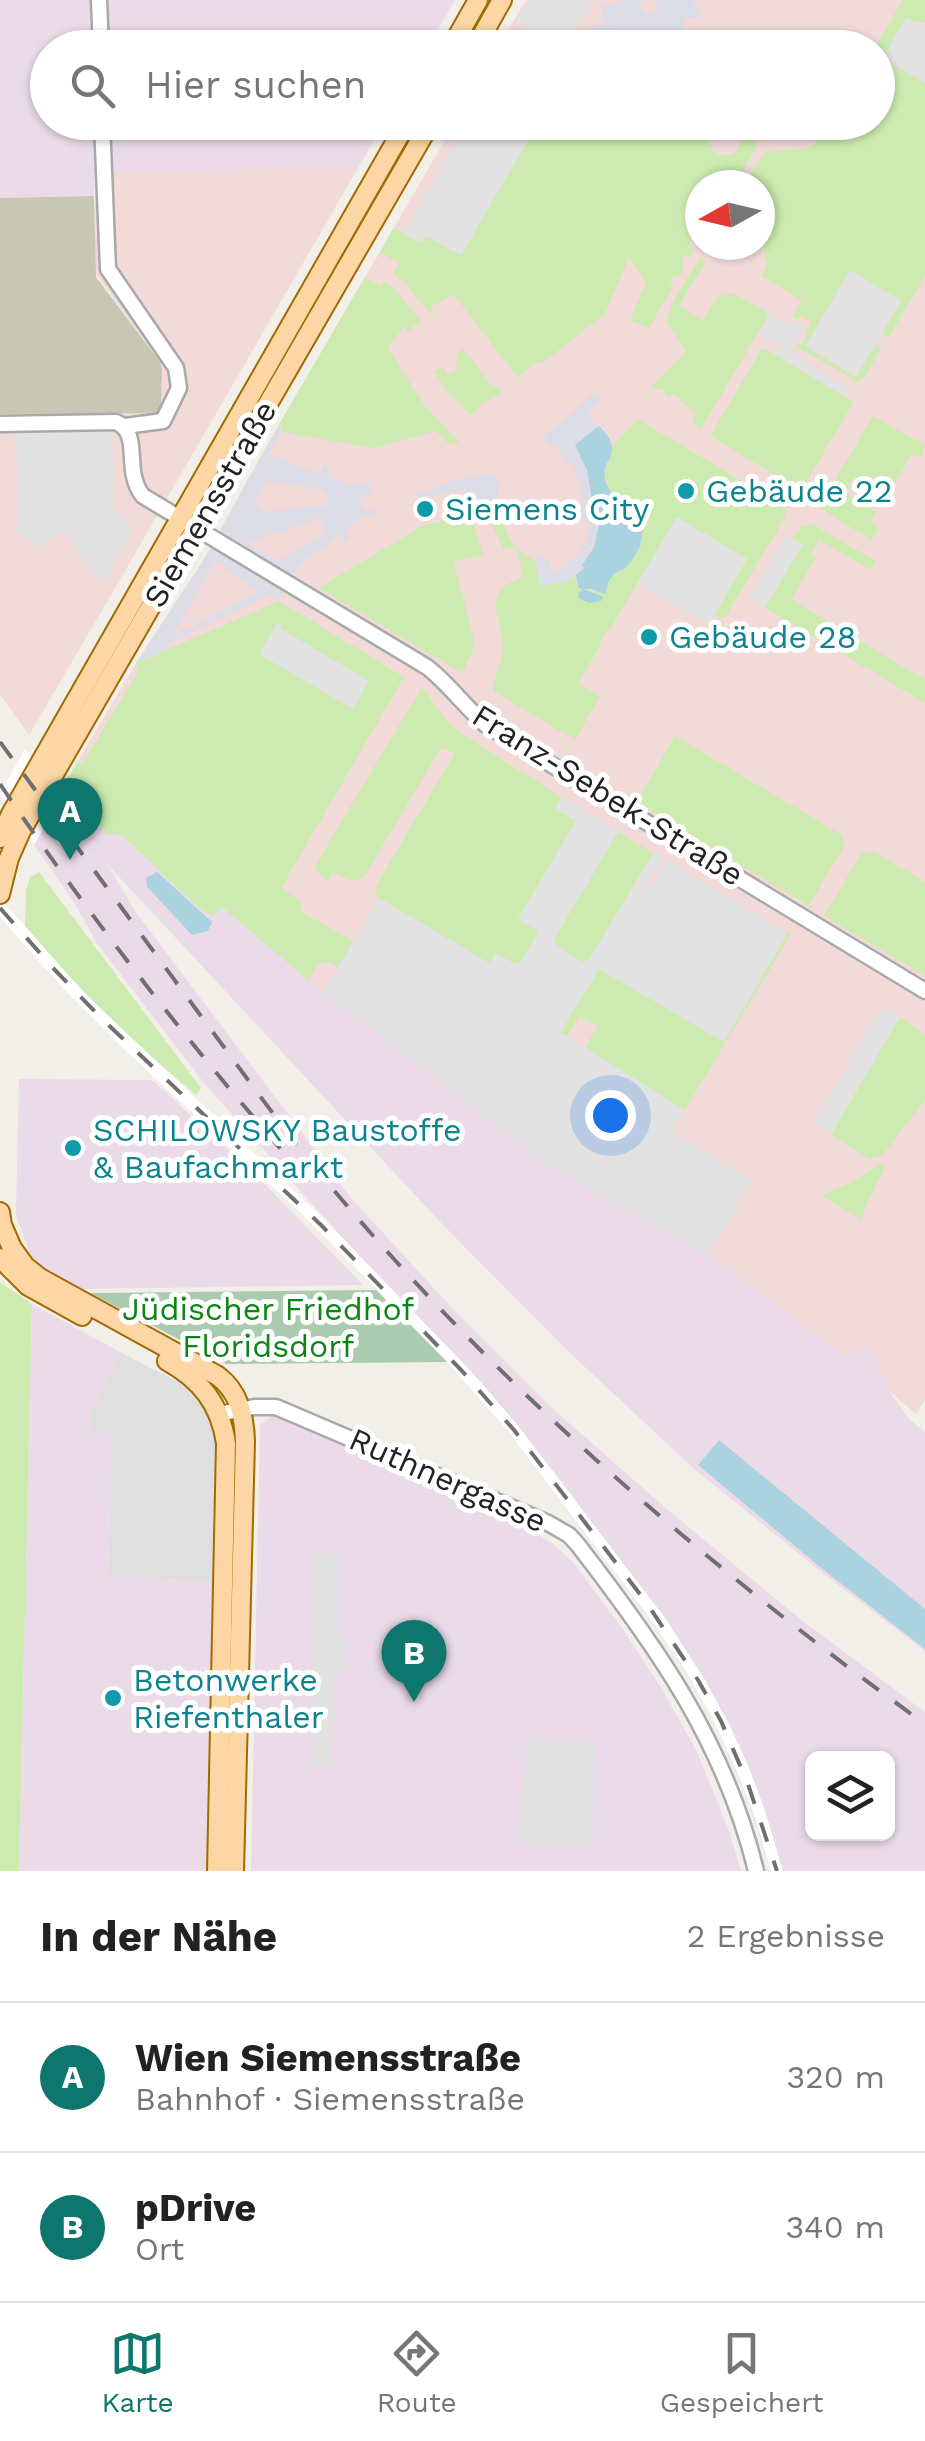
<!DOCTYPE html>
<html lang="de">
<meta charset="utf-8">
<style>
body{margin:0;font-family:"Work Sans",sans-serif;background:#f6f6f6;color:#222}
.controls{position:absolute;right:30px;bottom:30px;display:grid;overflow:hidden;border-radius:15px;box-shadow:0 2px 8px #0004}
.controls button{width:90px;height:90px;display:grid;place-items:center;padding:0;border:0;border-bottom:2px solid #e0e0e0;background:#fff;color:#222;font:50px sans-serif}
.compass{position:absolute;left:685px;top:170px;width:90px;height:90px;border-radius:50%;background:#fff;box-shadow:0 2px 8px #0004;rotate:262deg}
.you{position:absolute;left:610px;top:1115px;width:35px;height:35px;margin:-25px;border:8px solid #fff;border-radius:50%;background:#1a73e8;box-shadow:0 0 0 15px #1a73e833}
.badge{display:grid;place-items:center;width:65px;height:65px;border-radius:50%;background:#0f766e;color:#fff;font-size:32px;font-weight:700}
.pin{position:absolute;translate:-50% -82px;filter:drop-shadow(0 2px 5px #0008)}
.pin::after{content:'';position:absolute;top:52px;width:35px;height:30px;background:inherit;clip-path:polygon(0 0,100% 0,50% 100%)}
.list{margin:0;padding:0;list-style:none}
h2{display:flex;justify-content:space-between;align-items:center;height:130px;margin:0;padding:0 40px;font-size:42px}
h2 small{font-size:32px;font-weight:400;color:#767676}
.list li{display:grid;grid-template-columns:65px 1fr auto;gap:30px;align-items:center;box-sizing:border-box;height:150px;padding:0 40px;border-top:2px solid #e0e0e0}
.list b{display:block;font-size:38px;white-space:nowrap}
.list p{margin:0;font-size:32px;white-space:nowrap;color:#767676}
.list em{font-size:32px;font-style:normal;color:#767676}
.icon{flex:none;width:55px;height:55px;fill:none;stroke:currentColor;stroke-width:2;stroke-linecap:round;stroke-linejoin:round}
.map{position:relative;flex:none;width:925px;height:1871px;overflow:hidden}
.search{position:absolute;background:#fff;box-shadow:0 2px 8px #0004;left:30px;right:30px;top:30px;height:110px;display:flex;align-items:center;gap:25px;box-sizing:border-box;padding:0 35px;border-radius:55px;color:#767676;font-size:38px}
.sheet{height:430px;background:#fff}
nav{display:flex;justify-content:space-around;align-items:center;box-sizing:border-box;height:140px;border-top:2px solid #e0e0e0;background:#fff;font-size:28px;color:#767676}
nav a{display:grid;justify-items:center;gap:5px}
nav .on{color:#0f766e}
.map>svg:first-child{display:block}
</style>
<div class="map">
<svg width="925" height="1871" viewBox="0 0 925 1871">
<rect width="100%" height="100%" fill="#f2efe9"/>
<polygon fill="#e0dfdf" points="122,1353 199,1393 218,1434 217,1582 108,1576 112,1434 90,1433 91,1413"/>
<g fill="#f2dad9" fill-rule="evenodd">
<path d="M526 0H925V1400L916 1414 891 1393 870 1347 845 1359 731 1269 554 1168 323 992 221 907 213 916 199 908 66 781 136 663 203 561 259 459 455 123 878 122V48L498 47ZM700 185H760V245H700Z"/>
<polygon points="358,168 110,597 29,735 0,694 0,414 161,412 162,369 160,362 95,273 95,172"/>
</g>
<g fill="#ebdbe8" fill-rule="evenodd">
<polygon points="0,0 455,0 428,47 48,48 48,122 384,123 358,168 95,172 94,196 0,198"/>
<path d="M71 789 84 808 121 835 199 908 213 916 222 906 323 992 554 1168 731 1269 845 1358 856 1349 870 1347 891 1394 909 1419 925 1432V1651L820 1571 693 1468 570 1353 443 1225 107 864 135 911 351 1198 454 1310 551 1407 668 1510 799 1618 925 1712V1871H771L746 1795 708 1709 668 1644 567 1509 576 1500 484 1385 346 1242 204 1083 96 942 74 902 34 845 61 799 64 801ZM812 1758H888V1834H812Z"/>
<polygon points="19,1079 152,1080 257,1176 363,1285 82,1289 53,1275 31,1256 16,1215"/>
<polygon points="32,1304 122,1353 91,1413 90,1433 112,1434 108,1576 217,1582 208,1871 19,1871"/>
<polygon points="274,1415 514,1521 552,1543 574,1563 620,1625 662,1689 698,1754 729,1831 741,1871 251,1871 260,1425"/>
</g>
<polygon fill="#c7c7b4" points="94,196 96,277 160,362 162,369 161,413 0,414 0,198"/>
<g fill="#cdebb0" fill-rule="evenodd">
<path d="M903 0H925V23L915 22 883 57 925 83V276L888 338 882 334 901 301 855 376 875 344 882 348 863 379 858 382 797 347 799 343 802 344 807 335 805 333 811 322 801 316 798 319 792 316 802 300 761 276 767 264 763 246 760 244V225L765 217 760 214V185H743L765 152C801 146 809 160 831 123L878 122V48L875 47Z"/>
<polygon points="538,123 698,123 716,155 733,155 742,140 732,123 746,123 757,147 734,185 700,185 700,240 690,242 693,254 691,257 684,255 681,265 685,267 678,278 672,276 670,283 674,285 649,328 630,320 646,282 629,258 605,314 541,364 537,361 518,378 454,295 430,307 433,312 430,314 405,283 393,274 399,263 380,252 392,230 396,229 418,242 425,236 461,255"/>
<polygon points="700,257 706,261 679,306 703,320 717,297 734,293 769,314 701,429 692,420 696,415 674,394 669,397 661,389 654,389 651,386 686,351 666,323 672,304"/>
<polygon points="365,277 380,285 383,281 397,291 421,321 408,331 404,326 388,349 425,406 459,442 450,445 436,431 373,448 282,432 280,423"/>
<polygon points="463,348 493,387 496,385 502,393 483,403 471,416 446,390 434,371 443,367 447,375 457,371 455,360 458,359 458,354"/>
<polygon points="766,349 852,400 852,405 799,494 794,495 777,485 780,478 710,436 761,350"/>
<polygon points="873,416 925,445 920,458 912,454 894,484 889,481 881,495 853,479 845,493 876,512 871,522 880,528 871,540 819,507"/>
<path d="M638 419 785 507 786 516 726 616 721 618 714 614 747 559 676 518 609 631 606 632 600 641 601 645 578 683 600 696 575 740 495 692 493 688C494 675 502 663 503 649 505 617 475 592 522 578L517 548 504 549 497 537 488 512 498 504C503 528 512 551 536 561L540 586 565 581 576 575 578 587 605 594 610 578 627 566 612 493 604 475 615 442Z"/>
<polygon points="471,514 483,555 454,562 474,641 472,653 462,673 319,588 422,526"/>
<polygon points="812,524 876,561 871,570 819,540 811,554 816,558 791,599 925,680 925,703 765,608 802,545 793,539 802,526"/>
<path d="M279 601 404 677 281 888 303 903 300 911 355 942 338 968C319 956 318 963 308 980L222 907 213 916 199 908 121 835 106 834 66 781 77 763 82 764 136 675 139 670 136 663ZM280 628 368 681 260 653Z"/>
<path d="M422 687 447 721 463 735 562 797 555 809 576 820 519 918 539 932 520 963 516 964 496 954 489 963 379 898 375 892 377 884 455 753 441 748 364 877 352 881 333 873 329 881C321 876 315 874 316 864Z"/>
<polygon points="675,736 842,835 845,845 808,906 637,802"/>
<polygon points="618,832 653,853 589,960 582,962 556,945 554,939"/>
<polygon points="865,851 875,852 925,882 925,976 824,916 859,857"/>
<path d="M39 872 201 1088 196 1095C134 1043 78 988 25 928L26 891 30 877Z"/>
<polygon points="788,933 791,934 685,1110 585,1048 597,1027 580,1016 566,1037 560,1033 599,969 724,1041"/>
<polygon points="900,1017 925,1034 925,1100 886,1151 878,1157 870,1159 833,1137 832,1133"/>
<polygon points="879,1164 884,1165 884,1169 867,1203 861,1219 821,1196 850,1183"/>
<polygon points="0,1282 32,1304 19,1871 0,1871"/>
</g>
<polygon fill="#aacbaf" points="376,1290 447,1362 226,1364 90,1293"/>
<g fill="#e2e2e2">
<polygon points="529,0 587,0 591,2 563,48 517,21"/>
<polygon points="906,17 925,28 925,83 883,58"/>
<polygon points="467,123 538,123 461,255 434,239 426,236 422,242 418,242 403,233"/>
<polygon points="850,270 901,301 856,377 805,346"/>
<polygon points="769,314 788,325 792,319 805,326 791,352 849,389 844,396 776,355 780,346 758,334"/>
<polygon points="16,431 113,431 113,503 134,531 104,581 99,581 64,531 41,547 18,532"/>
<polygon points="677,517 747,559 709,624 638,583"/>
<polygon points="786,535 803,544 765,608 749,598"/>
<polygon points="278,622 282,625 280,628 282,630 369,681 353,709 259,654"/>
<polygon points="562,797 618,832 554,939 556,945 582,962 589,960 653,853 663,858 647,884 650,888 667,861 788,933 724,1042 599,969 560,1032 685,1110 672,1133 752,1181 708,1256 554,1168 323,992 379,898 489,963 496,953 512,963 520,963 539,932 518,919 576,821 555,809"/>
<polygon points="882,1007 900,1017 832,1133 814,1122"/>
<polygon points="314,1553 339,1554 337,1634 346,1635 345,1668 334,1668 332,1765 311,1765"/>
<polygon points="527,1739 595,1741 592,1844 514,1842 521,1811"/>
</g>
<g fill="#dddde8" fill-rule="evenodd">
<polygon points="620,0 642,0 640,5 644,13 653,13 658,5 655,0 692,0 702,18 687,18 683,25 678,33 686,45 641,45 636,39 586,38 595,25 617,25 616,23 602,22 602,4 617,4"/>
<polygon points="594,393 601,400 587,414 599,426 575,445 587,470 594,511 602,511 598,535 582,565 584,568 576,575 566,581 540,586 536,557 549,559 551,573 565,568 581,552 588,534 591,521 581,522 583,498 573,462 567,465 557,449 543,438"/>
<path d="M280 423 282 432 267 456 288 459 289 463 321 474 323 465 329 467 328 477 353 486 369 482 371 494 359 498 363 510 375 508 377 514 362 516 346 530 350 538 344 542 340 535 300 564 279 601 268 595 167 644 164 651 136 663 203 561ZM267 480 276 485 278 482 325 490 329 505 262 512V510L253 504ZM321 518 325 533 278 561 246 543ZM215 561 260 591 173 636Z"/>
<polygon points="494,474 497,477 498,504 475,522 471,514 476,512 459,490 418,501 417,495 455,480"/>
</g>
<g fill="#aad3df">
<path d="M599 426C629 456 598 457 606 482 610 498 629 502 638 515 648 531 640 552 628 565 623 571 614 572 610 579 607 584 607 589 605 594L591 589H583L603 597 601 601 589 603 578 598 579 592 583 590 578 587 576 575 584 568 582 565 594 547 602 512H594L587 470 575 445Z"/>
<polygon points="157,872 212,922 208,931 192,935 147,887 146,878"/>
<polygon points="719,1440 925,1609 925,1649 820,1567 698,1465"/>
</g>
<g fill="#fff">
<polygon points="25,749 61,799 34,845 0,794"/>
<polygon points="0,898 87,996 325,1220 465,1365 516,1423 665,1618 705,1680 731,1728 749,1768 765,1811 783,1871 771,1871 754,1815 737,1772 708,1709 680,1662 654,1624 508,1431 434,1347 301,1213 129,1054 61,986 0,917"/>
</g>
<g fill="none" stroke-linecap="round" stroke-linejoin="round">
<defs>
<g id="minor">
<polyline points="99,0 101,48"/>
<polyline points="102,122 108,269 176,368 179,388 163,421 125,426"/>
<path d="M0 424 116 422C143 434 122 470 143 496L427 667C449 684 465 707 486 725L925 991"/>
<path d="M219 1414 254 1407H276L548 1523 569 1535 578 1545C657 1647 725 1743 756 1871"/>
</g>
<g id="major">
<polyline points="451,48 478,0"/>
<polyline points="475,48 502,0"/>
<polyline points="0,838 11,814 407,122"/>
<polyline points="0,894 9,858 21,831 431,122"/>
<path d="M0 1212 2 1225 12 1248 25 1266 40 1278 218 1376C239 1392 244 1415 245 1441L234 1871"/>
<polyline points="0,1258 28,1286 82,1316"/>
<path d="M167 1361C201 1380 220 1404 226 1443L217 1871"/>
</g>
</defs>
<use href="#minor" stroke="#a9a9a9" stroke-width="19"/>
<use href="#major" stroke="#a06b00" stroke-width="22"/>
<use href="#minor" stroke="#fff" stroke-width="14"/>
<use href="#major" stroke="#fcd6a4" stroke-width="18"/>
<g stroke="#707070" stroke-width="4" stroke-dasharray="20 20" stroke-linecap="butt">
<path d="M0 742C67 833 134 925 201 1016 247 1078 292 1142 343 1201 512 1400 714 1571 925 1724"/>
<path d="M0 784C93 922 196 1053 306 1178"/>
<polyline points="0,908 54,969 102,1019 321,1225 462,1371 514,1430 646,1602 698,1680 721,1721 748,1784 777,1871"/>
</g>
</g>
<g fill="#0f9aa8" stroke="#fff" stroke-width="4">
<circle cx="686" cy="491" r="10"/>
<circle cx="425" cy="509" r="10"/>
<circle cx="649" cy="637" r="10"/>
<circle cx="73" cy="1148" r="10"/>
<circle cx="113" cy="1698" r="10"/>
</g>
<g text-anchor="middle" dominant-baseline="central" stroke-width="10" stroke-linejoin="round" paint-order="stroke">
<g font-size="32" fill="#0d838f" stroke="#fff" text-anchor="start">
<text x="706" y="491">Gebäude 22</text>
<text x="445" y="509">Siemens City</text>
<text x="669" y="637">Gebäude 28</text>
<text x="93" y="1130">SCHILOWSKY Baustoffe<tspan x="93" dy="37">&amp; Baufachmarkt</tspan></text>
<text x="133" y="1680">Betonwerke<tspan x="133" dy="37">Riefenthaler</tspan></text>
</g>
<g font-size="32" fill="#222" stroke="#fff">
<text transform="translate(210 504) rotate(-60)">Siemensstraße</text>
<text transform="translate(608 795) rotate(32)">Franz-Sebek-Straße</text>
<text transform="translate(448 1480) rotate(24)">Ruthnergasse</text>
</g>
<g font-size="32" fill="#0c8416" stroke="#fff">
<text x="268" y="1309">Jüdischer Friedhof<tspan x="268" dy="37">Floridsdorf</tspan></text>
</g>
</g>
</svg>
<div class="controls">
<button><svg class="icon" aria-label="layers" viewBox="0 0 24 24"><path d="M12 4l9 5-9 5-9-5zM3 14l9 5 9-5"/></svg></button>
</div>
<svg class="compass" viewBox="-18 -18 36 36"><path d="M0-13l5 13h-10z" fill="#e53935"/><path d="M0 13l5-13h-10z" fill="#767676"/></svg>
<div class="you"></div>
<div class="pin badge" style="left:70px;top:860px">A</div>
<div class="pin badge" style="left:414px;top:1702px">B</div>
<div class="search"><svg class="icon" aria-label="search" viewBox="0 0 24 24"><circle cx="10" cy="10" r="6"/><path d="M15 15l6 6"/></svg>Hier suchen</div>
</div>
<section class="sheet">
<h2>In der Nähe<small>2 Ergebnisse</small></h2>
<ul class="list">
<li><span class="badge">A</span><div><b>Wien Siemensstraße</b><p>Bahnhof · Siemensstraße</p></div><em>320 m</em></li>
<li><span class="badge">B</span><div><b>pDrive</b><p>Ort</p></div><em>340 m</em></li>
</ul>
</section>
<nav>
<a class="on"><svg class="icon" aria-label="map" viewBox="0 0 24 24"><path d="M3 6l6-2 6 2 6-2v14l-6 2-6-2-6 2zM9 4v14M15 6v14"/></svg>Karte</a>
<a><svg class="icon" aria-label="directions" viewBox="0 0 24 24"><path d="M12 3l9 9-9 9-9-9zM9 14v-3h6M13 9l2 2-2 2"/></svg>Route</a>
<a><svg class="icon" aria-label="saved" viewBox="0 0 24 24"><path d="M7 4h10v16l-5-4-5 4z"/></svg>Gespeichert</a>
</nav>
